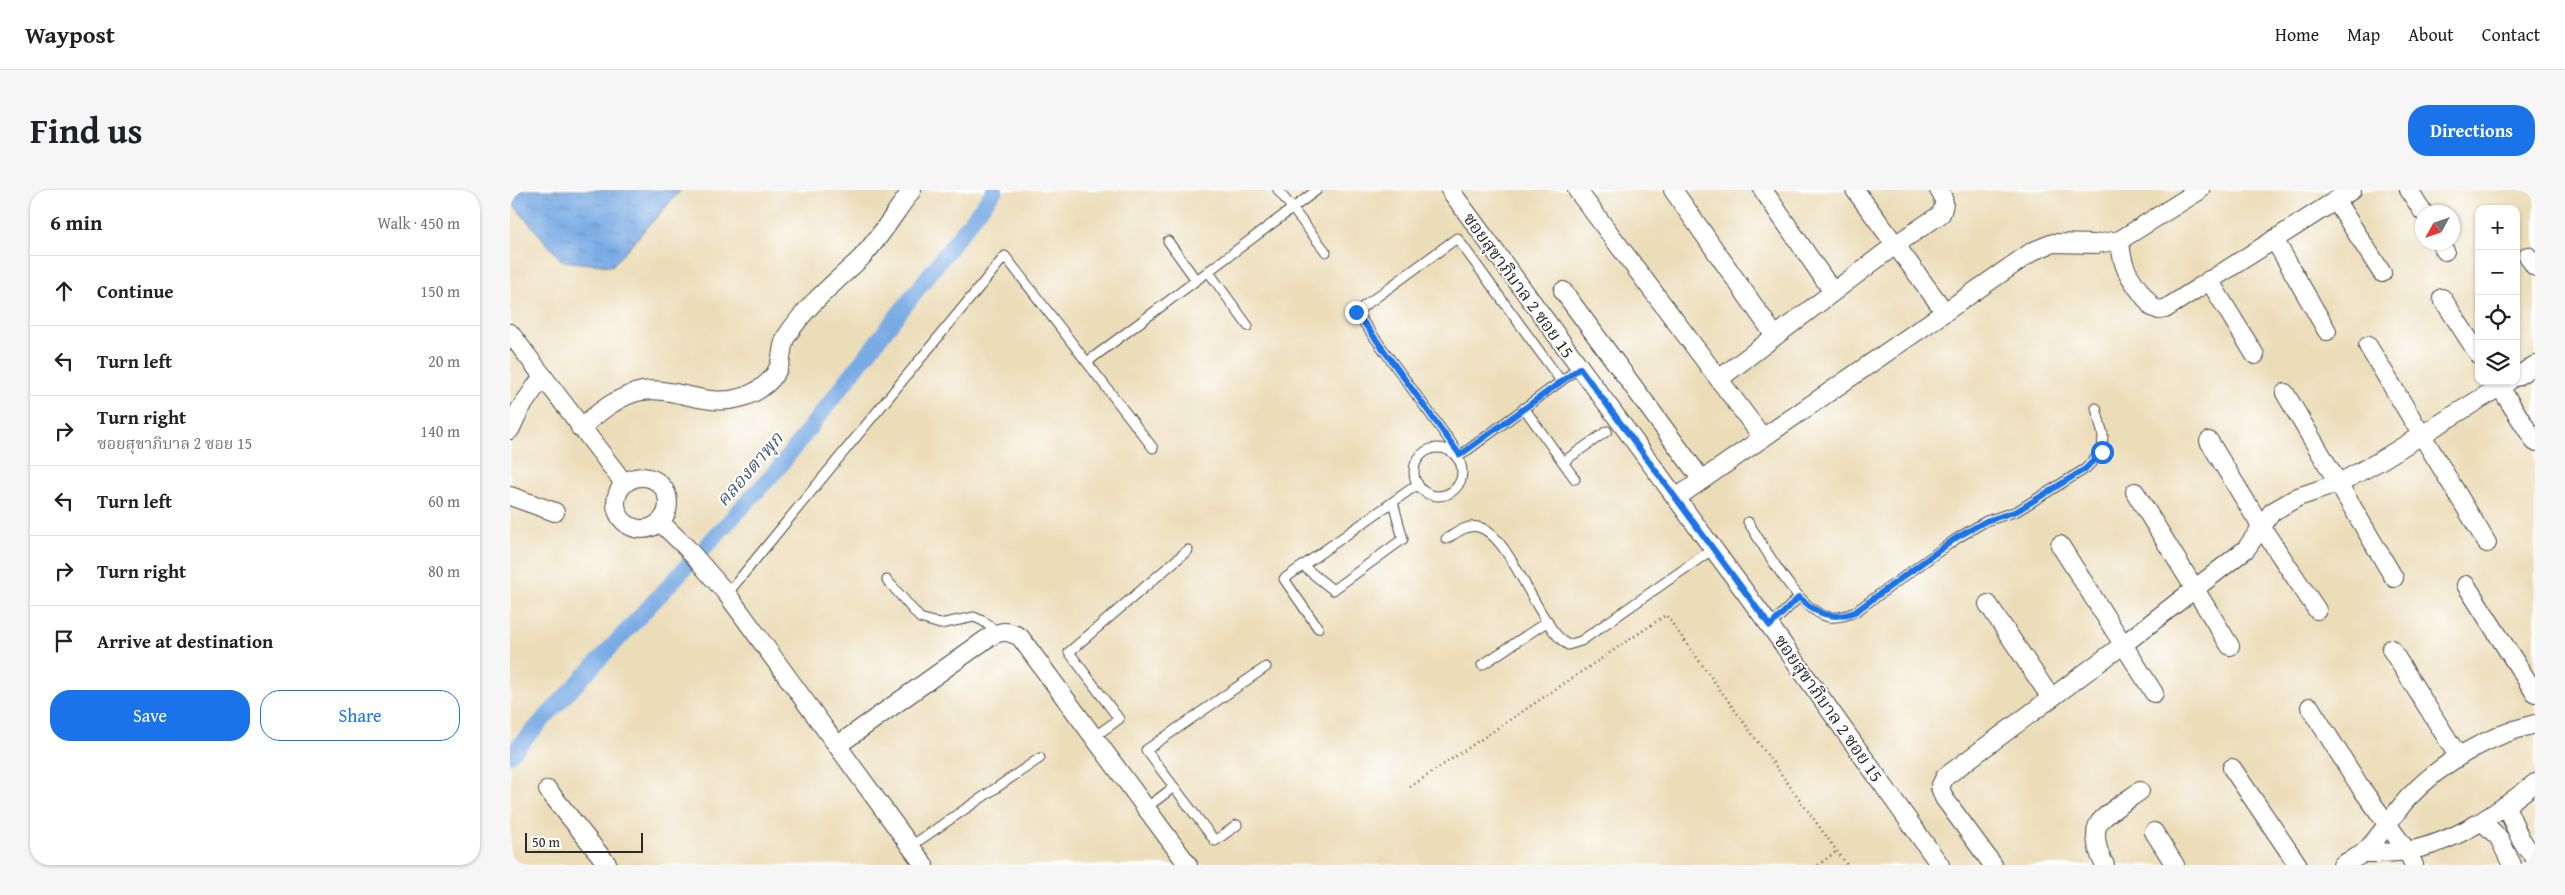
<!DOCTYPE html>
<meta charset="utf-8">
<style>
body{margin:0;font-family:"Gentium Book Plus","Noto Serif Thai",serif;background:#f6f6f6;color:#202124}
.controls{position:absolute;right:15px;top:15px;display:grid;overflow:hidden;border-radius:10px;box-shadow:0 1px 4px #0004}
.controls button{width:45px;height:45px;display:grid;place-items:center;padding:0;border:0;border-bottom:1px solid #e0e0e0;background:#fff;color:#202124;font:25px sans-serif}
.compass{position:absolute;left:1905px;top:15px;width:45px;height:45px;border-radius:50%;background:#fff;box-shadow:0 1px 4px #0004;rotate:230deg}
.scale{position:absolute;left:15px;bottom:12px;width:118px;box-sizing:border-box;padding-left:5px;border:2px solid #2b2b2b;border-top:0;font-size:14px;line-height:18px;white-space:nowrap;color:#2b2b2b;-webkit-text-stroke:4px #fff;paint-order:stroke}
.stop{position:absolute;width:15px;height:15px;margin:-11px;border:4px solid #1a73e8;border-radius:50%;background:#fff}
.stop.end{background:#1a73e8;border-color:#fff;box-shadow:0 1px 5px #0008}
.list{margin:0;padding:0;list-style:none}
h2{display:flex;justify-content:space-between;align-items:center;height:65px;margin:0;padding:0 20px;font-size:21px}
h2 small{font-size:16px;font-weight:400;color:#757577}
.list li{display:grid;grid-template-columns:32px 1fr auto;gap:15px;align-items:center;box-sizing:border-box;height:70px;padding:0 20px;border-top:1px solid #e0e0e0}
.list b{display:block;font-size:19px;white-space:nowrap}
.list p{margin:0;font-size:16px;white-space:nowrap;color:#757577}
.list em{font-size:16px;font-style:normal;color:#757577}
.actions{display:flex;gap:10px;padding:15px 20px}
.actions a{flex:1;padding:11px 0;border:1px solid #1a73e8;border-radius:20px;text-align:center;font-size:18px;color:#1a73e8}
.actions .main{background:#1a73e8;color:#fff}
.icon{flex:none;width:28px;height:28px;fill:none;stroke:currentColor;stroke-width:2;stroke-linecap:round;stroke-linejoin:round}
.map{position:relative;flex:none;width:2025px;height:675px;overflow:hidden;border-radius:20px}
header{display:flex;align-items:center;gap:30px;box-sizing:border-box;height:70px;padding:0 25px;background:#fff;border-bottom:1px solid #e0e0e0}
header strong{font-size:24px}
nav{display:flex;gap:28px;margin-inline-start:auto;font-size:18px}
.intro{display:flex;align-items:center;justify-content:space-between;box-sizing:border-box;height:120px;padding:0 30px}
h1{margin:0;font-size:35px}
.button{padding:12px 22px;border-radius:20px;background:#1a73e8;color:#fff;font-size:18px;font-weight:700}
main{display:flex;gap:30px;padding:0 30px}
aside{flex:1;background:#fff;border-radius:20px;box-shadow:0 1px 4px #0004}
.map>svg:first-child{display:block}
</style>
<header>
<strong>Waypost</strong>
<nav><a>Home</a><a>Map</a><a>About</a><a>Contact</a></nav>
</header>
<div class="intro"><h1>Find us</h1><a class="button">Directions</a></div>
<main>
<aside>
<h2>6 min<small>Walk · 450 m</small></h2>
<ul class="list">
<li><svg class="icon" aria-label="ahead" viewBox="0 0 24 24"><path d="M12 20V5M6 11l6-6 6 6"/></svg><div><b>Continue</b></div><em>150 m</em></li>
<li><svg class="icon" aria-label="left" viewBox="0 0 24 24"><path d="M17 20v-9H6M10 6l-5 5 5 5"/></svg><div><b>Turn left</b></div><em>20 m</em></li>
<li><svg class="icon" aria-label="right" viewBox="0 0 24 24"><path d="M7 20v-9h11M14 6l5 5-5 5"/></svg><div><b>Turn right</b><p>ซอยสุขาภิบาล 2 ซอย 15</p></div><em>140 m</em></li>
<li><svg class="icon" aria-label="left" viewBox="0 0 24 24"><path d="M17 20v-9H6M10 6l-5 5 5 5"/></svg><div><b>Turn left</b></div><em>60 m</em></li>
<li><svg class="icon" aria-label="right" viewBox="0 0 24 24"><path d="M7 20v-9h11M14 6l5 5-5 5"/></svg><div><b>Turn right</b></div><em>80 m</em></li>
<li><svg class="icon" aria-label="arrive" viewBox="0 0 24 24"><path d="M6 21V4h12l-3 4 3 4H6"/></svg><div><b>Arrive at destination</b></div></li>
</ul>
<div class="actions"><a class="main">Save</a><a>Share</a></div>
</aside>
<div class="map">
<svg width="2025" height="675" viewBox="0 0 2025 675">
<defs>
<pattern id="water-ripples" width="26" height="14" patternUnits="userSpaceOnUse" patternTransform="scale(1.25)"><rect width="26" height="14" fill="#78aae4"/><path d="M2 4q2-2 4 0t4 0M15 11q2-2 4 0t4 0" fill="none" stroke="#638bb9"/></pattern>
</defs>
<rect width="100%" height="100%" fill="#fff"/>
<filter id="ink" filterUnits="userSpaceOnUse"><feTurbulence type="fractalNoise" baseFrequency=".02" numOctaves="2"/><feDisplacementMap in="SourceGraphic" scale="10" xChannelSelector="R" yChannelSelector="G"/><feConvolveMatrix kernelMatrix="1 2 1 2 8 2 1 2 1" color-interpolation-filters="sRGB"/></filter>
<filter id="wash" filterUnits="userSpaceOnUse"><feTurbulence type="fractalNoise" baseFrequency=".0096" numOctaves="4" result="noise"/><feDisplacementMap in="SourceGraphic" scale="20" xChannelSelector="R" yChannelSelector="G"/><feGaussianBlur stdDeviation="1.12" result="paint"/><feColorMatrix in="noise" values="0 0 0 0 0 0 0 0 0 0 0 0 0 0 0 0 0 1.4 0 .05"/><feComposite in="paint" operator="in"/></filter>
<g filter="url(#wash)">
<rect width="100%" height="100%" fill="#ecddb9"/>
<polygon fill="url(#water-ripples)" stroke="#526a88" points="0,0 171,0 102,76 52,71 0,11"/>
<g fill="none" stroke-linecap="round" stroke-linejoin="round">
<polyline stroke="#78aae4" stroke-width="16" points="0,565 267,280 485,0"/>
</g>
</g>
<g filter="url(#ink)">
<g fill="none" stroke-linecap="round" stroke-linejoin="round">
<defs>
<g id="lane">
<polyline points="768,0 816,62"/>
<polyline points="658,51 686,90"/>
<polyline points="698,81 738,136"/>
<polyline points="577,172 807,0"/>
<polyline points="1014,218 1065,289"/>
<circle cx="928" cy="282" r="24"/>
<polyline points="950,265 846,122 947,48 1051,191"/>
<polyline points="947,268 1070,177"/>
<polyline points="1053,272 1097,241"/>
<path d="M1238 332C1254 356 1289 422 1319 427 1329 428 1336 426 1345 422L1446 349 1476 331 1507 321 1575 279 1592 262 1593 245 1586 218"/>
<path d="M936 349C945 344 957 334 968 337 1001 344 1027 436 1058 455L1071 451 1203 359"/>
<polyline points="793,376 823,400 893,349 883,312"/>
<polyline points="377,390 410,428 430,434 464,427 473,431 487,442"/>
<polyline points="217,404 495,66 643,258"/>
<polyline points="1260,436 1289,407"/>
<polyline points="808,438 774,389 908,294"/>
<polyline points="972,475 1038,431"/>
<polyline points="584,547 609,529 559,462 678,360"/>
<polyline points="636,618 664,597"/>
<polyline points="727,635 705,651 636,560 756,477"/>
<polyline points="401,656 530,568"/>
</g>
<g id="street">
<polyline points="940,0 1260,436 1430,675"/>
<polyline points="1067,0 1253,248"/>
<polyline points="1163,0 1265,146"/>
<polyline points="1253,0 1323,102"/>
<polyline points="1345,0 1435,122"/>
<polyline points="1899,0 1913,22"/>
<polyline points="1826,11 1872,83"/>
<polyline points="1764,49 1817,141"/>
<path d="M1610 50C1612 83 1623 91 1642 117L1649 120 1655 119 1842 0"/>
<polyline points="1930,52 1935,61"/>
<polyline points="2018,66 2025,77"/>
<polyline points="1699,90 1745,165"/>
<polyline points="1053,101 1192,290"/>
<polyline points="1932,108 1969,165"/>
<polyline points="0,143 114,293"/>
<polyline points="1858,156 1977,353"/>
<polyline points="2006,187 2025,175"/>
<path d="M1209 189 1385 55 1431 24C1435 14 1435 9 1429 0"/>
<polyline points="1986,191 2025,252"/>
<polyline points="1775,203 1884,388"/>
<path d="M70 238C87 224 109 205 132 201 166 196 196 219 233 207 249 202 266 189 270 173 272 164 272 154 276 147 296 116 323 94 349 70 369 50 385 22 402 0"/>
<polyline points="0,240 10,219 33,186"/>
<polyline points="1699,251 1752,338 1807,420"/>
<circle cx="132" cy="313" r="26"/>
<polyline points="1625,302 1720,456"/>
<polyline points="0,306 45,322"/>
<polyline points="1166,308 1523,61 1543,53 1586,54 1610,50 1690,0"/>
<polyline points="150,332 176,357 217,404 414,675"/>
<polyline points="1550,355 1644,503"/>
<polyline points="1956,395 2025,503"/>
<polyline points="1478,414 1541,508"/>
<polyline points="1881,459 1948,566"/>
<polyline points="1800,517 1851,598 1897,661 1904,675"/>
<path d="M328 555 475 450C489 441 495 439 510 447L678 675"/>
<polyline points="1722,578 1788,675"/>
<polyline points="38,600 98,675"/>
<polyline points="1996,616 2010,648 2025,669"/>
<polyline points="1973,632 1989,648 2002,675"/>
<polyline points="1644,642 1665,675"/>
<path d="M1853 663C1867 663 1882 663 1896 661 1945 653 1987 623 2025 593"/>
<polyline points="1483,675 1434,608 1430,597 1435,587 1614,454 1736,359 1762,322 1788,307 1829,293 1868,272 1999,191"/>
<path d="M1595 675C1589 666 1582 644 1589 633 1596 623 1619 609 1630 601"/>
<path d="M1832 675C1838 671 1846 668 1852 664 1865 654 1885 622 1898 608 1932 572 1977 546 2025 534"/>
</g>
</defs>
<use href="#lane" stroke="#484640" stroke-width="11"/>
<use href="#street" stroke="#484640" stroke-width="20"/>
<g stroke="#484640" stroke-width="2.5" stroke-dasharray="1 4" stroke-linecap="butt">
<polyline points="900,597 1156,425 1337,675"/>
<polyline points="1308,675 1327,661"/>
</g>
<use href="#lane" stroke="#fff" stroke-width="9"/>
<use href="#street" stroke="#fff" stroke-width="18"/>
</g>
</g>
<g fill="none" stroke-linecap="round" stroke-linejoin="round" filter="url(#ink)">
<path stroke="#1a73e8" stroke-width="6" d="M846 122 950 265 1070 178 1260 436 1289 407C1307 424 1321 431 1345 422L1446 348 1476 331 1507 321 1575 279 1592 262"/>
</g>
<g text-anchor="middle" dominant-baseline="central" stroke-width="4" stroke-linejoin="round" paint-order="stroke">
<g font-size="18" fill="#2b2b2b" stroke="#fff">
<text transform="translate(1009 95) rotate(54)">ซอยสุขาภิบาล 2 ซอย 15</text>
<text transform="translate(1319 518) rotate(55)">ซอยสุขาภิบาล 2 ซอย 15</text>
</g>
<g font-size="19" font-style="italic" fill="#4a5e75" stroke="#fff">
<text transform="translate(239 279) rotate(-49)">คลองตาพุก</text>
</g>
</g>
</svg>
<div class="controls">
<button>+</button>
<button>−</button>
<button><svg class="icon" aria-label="locate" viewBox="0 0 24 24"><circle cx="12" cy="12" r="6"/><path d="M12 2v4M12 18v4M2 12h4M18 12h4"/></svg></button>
<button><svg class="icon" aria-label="layers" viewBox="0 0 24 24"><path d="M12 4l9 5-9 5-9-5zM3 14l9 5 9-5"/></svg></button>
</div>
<svg class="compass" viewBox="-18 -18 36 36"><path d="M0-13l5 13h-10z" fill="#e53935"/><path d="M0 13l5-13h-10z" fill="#757577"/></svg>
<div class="scale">50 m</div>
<div class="stop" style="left:1592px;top:262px"></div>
<div class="stop end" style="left:846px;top:122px"></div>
</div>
</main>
